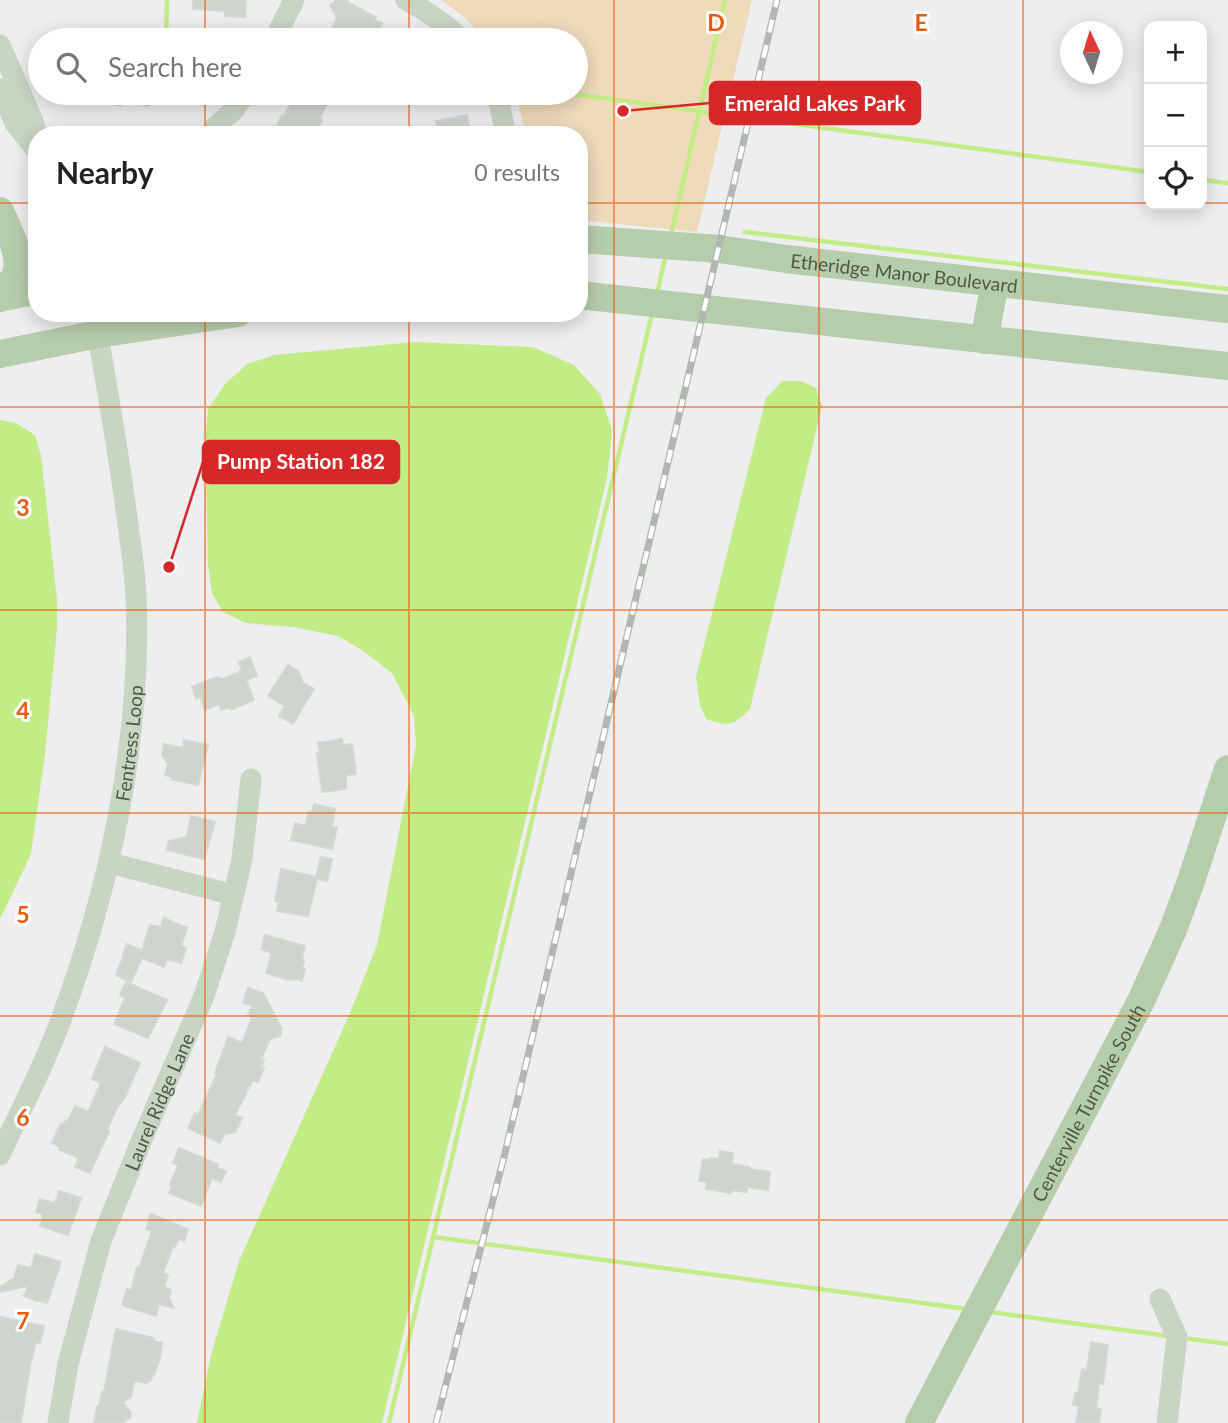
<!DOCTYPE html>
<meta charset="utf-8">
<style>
body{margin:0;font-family:Lato,sans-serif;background:#f2f2f2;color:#222}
.controls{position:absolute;right:21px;top:21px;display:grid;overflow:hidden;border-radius:14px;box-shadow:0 4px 18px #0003}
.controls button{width:63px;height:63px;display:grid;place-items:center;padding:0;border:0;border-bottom:2px solid #e0e0e0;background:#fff;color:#222;font:35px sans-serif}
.compass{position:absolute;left:1060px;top:21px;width:63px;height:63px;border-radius:50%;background:#fff;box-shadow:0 4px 18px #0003;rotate:356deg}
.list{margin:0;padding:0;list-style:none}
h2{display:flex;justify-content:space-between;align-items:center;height:91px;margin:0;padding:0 28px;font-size:30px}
h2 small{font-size:23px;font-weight:400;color:#767676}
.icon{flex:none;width:38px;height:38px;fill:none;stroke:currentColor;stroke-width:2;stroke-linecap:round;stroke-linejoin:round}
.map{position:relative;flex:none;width:1228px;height:1423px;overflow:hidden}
.search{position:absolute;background:#fff;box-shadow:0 4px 18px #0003;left:28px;top:28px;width:560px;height:77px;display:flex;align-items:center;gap:18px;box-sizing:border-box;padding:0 24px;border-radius:38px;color:#767676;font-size:26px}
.panel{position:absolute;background:#fff;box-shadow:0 4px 18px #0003;left:28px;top:126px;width:560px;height:196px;border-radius:28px}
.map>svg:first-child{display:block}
</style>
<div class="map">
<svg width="1228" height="1423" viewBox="0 0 1228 1423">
<rect width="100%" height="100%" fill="#eeedf0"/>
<polygon fill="#efdaba" points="441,0 752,0 697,232 579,220 579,135 524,135 523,123 515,93 576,93 576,40 486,40 464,17"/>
<g fill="#c2ed86">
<polygon points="414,342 533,347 574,365 600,394 612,430 607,478 382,1423 197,1423 211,1355 239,1261 350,1013 377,945 416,745 414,716 392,673 362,650 338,636 293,627 246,623 223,612 212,593 208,564 205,442 208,409 225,384 247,364 274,355"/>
<path d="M782 381H801L816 388 822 406 750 709C733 726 729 727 706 719L700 705 696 677 766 398Z"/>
<polygon points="0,420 16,423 35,435 41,455 57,600 57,629 45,754 31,854 0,919"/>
</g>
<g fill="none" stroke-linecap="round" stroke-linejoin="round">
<g stroke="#c2ed86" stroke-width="4.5">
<polyline points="167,0 166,37 189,40"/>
<polyline points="567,93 740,117"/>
<polyline points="759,119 1149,172"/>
<polyline points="1202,180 1228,183"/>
<polyline points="745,232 1228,289"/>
<polyline points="671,234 725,0"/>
<polyline points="657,294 666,254"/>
<polyline points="434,1237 967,1309"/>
<polyline points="990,1312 1168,1336"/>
<polyline points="1184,1338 1228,1344"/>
<polyline points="389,1423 652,314"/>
</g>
</g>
<g fill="#ced5cc" stroke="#d2d9d1" stroke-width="2">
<polygon points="193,0 246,0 245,17 225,16 225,11 193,9"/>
<polygon points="337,0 347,0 349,3 376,17 374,20 382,23 374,40 326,40 337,18 330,5"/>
<polygon points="94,93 155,93 148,107 125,96 120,106"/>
<polygon points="297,93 332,93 319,119 322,120 314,135 272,135 282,115 284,116"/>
<polygon points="467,115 470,131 465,132 465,135 438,135 436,121"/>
<polygon points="250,657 257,676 246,680 254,700 231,710 230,707 221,710 219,704 205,710 200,696 196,698 192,687 211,679 218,677 222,679 242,671 239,662"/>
<polygon points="288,665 299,672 303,683 314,689 293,724 279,716 285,706 268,696"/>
<polygon points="342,739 343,745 352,744 356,774 346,775 346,789 322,792 317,753 320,752 318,743"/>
<polygon points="184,740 208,745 198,785 171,779 172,777 165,775 168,764 162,755 164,744 183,748"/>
<polygon points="314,804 335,809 332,826 337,827 332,849 291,840 295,823 305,826 309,811 312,812"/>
<polygon points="191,816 215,822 204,859 167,850 169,841 185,837 186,838"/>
<polygon points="321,857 332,859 328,878 327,881 317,879 308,916 277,911 279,902 275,901 281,869 316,877"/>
<polygon points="164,918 187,928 181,946 186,948 181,963 167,959 164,967 142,958 131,982 116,975 124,955 123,955 127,944 142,950 150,925 160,927"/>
<polygon points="265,935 305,946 302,958 304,961 302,968 305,969 302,981 295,979 289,980 266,973 272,953 261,949"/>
<polygon points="126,982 167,1000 148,1038 114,1024 125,998 120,995"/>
<polygon points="248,988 263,993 282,1029 280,1036 270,1039 261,1059 264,1060 261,1067 264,1068 258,1082 253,1080 235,1115 242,1118 235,1132 225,1134 220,1143 188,1128 195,1113 198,1115 217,1074 215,1073 228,1037 242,1043 252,1017 248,1015 252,1006 243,1003"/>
<polygon points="105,1047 140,1063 125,1097 120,1104 119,1103 107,1130 109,1131 90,1173 75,1167 79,1158 59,1150 60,1147 52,1143 60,1125 69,1119 75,1106 88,1112 101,1083 92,1079"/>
<polygon points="179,1148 218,1164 217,1168 226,1171 221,1182 212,1178 201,1206 169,1193 172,1186 170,1185 178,1165 173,1163"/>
<polygon points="720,1151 733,1153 732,1164 750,1167 750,1169 770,1172 768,1190 747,1187 747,1192 731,1190 731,1193 706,1189 707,1182 699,1181 703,1159 709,1160 710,1158 719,1159"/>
<polygon points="59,1191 81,1198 68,1235 40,1226 43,1214 36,1212 40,1199 55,1203"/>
<polygon points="151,1214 188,1229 184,1241 179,1239 175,1247 173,1246 163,1273 168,1275 164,1287 171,1290 169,1298 174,1308 159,1304 156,1316 122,1305 127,1289 131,1291 137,1267 139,1268 152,1231 146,1229"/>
<polygon points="35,1254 61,1262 47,1303 37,1300 37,1301 24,1296 28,1286 0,1292 0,1287 14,1278 18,1265 31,1268"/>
<polygon points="0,1317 44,1326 40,1343 36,1342 30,1366 21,1423 0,1423"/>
<polygon points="116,1329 154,1338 153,1341 162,1343 160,1358 154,1375 152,1376 151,1380 146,1383 134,1381 131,1397 123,1402 131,1413 130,1418 122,1423 94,1423 97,1407 99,1407 102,1392 104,1392"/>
<polygon points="1091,1342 1108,1345 1103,1384 1099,1383 1096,1408 1101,1409 1099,1423 1076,1423 1079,1406 1073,1405 1075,1393 1078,1393 1082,1369 1087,1370"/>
</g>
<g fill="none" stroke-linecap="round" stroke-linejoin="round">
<g stroke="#c9d5c3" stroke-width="21">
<path d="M406 0C427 11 445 24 463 40"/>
<polyline points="274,40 294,0"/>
<polyline points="0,45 33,121 37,135"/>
<polyline points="0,89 15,123 37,151"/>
<polyline points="497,93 506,135"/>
<polyline points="215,127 234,110 246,93"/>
<polyline points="110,863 234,895"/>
<path id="s1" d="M0 1155C19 1113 41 1072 57 1030 109 894 142 741 136 596 135 569 130 543 127 517 118 449 106 381 94 313"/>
<polyline points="1160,1299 1177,1337 1167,1423"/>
<path id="s2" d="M58 1423 68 1364 101 1241 140 1144 204 996 225 932 242 859 251 779"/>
</g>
<g stroke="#b6cdac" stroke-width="28">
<path d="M0 211C8 229 26 262 13 280 10 284 4 287 0 290"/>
<path id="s3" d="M579 239 719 249 786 259 1228 309"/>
<polyline points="579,295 1228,366"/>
<polyline points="0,298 37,290"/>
<polyline points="984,340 995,283"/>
<polyline points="0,354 98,334 238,313"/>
<path id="s4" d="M919 1423 1141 1001 1172 932 1190 884 1228 769"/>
</g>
<defs>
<polyline id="rail" points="436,1423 505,1153 777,0"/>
</defs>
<use href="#rail" stroke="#b1b8af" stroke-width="7"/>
<use href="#rail" stroke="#fff" stroke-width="4.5" stroke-dasharray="13" stroke-linecap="butt"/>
</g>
<path fill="none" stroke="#e8590c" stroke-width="2" stroke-opacity="0.55" d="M205 0V40M409 0V40M614 0V1423M819 0V1423M1023 0V1423M205 93V135M409 93V135M0 203H37M579 203H1149M1202 203H1228M205 313V1423M409 313V1423M0 407H1228M0 610H1228M0 813H1228M0 1016H1228M0 1220H1228"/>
<g text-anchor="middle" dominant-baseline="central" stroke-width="6" stroke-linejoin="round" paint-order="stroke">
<g font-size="19" fill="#4c5b45" stroke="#fff">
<text stroke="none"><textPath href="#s3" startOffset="327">Etheridge Manor Boulevard</textPath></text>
<text stroke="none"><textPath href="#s1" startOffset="434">Fentress Loop</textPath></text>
<text stroke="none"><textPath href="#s2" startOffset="338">Laurel Ridge Lane</textPath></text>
<text stroke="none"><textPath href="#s4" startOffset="362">Centerville Turnpike South</textPath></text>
</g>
</g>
<g font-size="23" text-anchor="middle" font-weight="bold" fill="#e8590c" stroke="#fff" stroke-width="6" stroke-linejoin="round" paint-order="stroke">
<text x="716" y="31">D</text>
<text x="921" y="31">E</text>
<text x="23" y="516">3</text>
<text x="23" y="719">4</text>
<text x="23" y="923">5</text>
<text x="23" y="1126">6</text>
<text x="23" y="1329">7</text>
</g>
<path fill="none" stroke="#d62828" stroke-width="2.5" d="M623 111L710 103M169 567L203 462"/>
<g fill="#d62828" stroke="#fff" stroke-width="2.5">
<circle cx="623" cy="111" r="7"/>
<circle cx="169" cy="567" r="7"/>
</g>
<g fill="#d62828" stroke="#d62828" stroke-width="2.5">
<rect x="710" y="82" width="210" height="42" rx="7"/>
<rect x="203" y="441" width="196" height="42" rx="7"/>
</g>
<g font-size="21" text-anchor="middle" font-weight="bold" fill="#fff">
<text x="815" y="111">Emerald Lakes Park</text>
<text x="301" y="469">Pump Station 182</text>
</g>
</svg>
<div class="controls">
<button>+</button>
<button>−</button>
<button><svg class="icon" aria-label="locate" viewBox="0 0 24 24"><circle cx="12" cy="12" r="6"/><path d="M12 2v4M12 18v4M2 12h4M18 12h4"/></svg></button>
</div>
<svg class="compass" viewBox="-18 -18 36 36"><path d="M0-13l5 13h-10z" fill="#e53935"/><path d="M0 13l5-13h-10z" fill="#767676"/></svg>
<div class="search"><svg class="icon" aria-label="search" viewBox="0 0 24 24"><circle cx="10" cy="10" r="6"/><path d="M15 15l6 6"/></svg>Search here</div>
<section class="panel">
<h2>Nearby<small>0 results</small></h2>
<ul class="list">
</ul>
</section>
</div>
